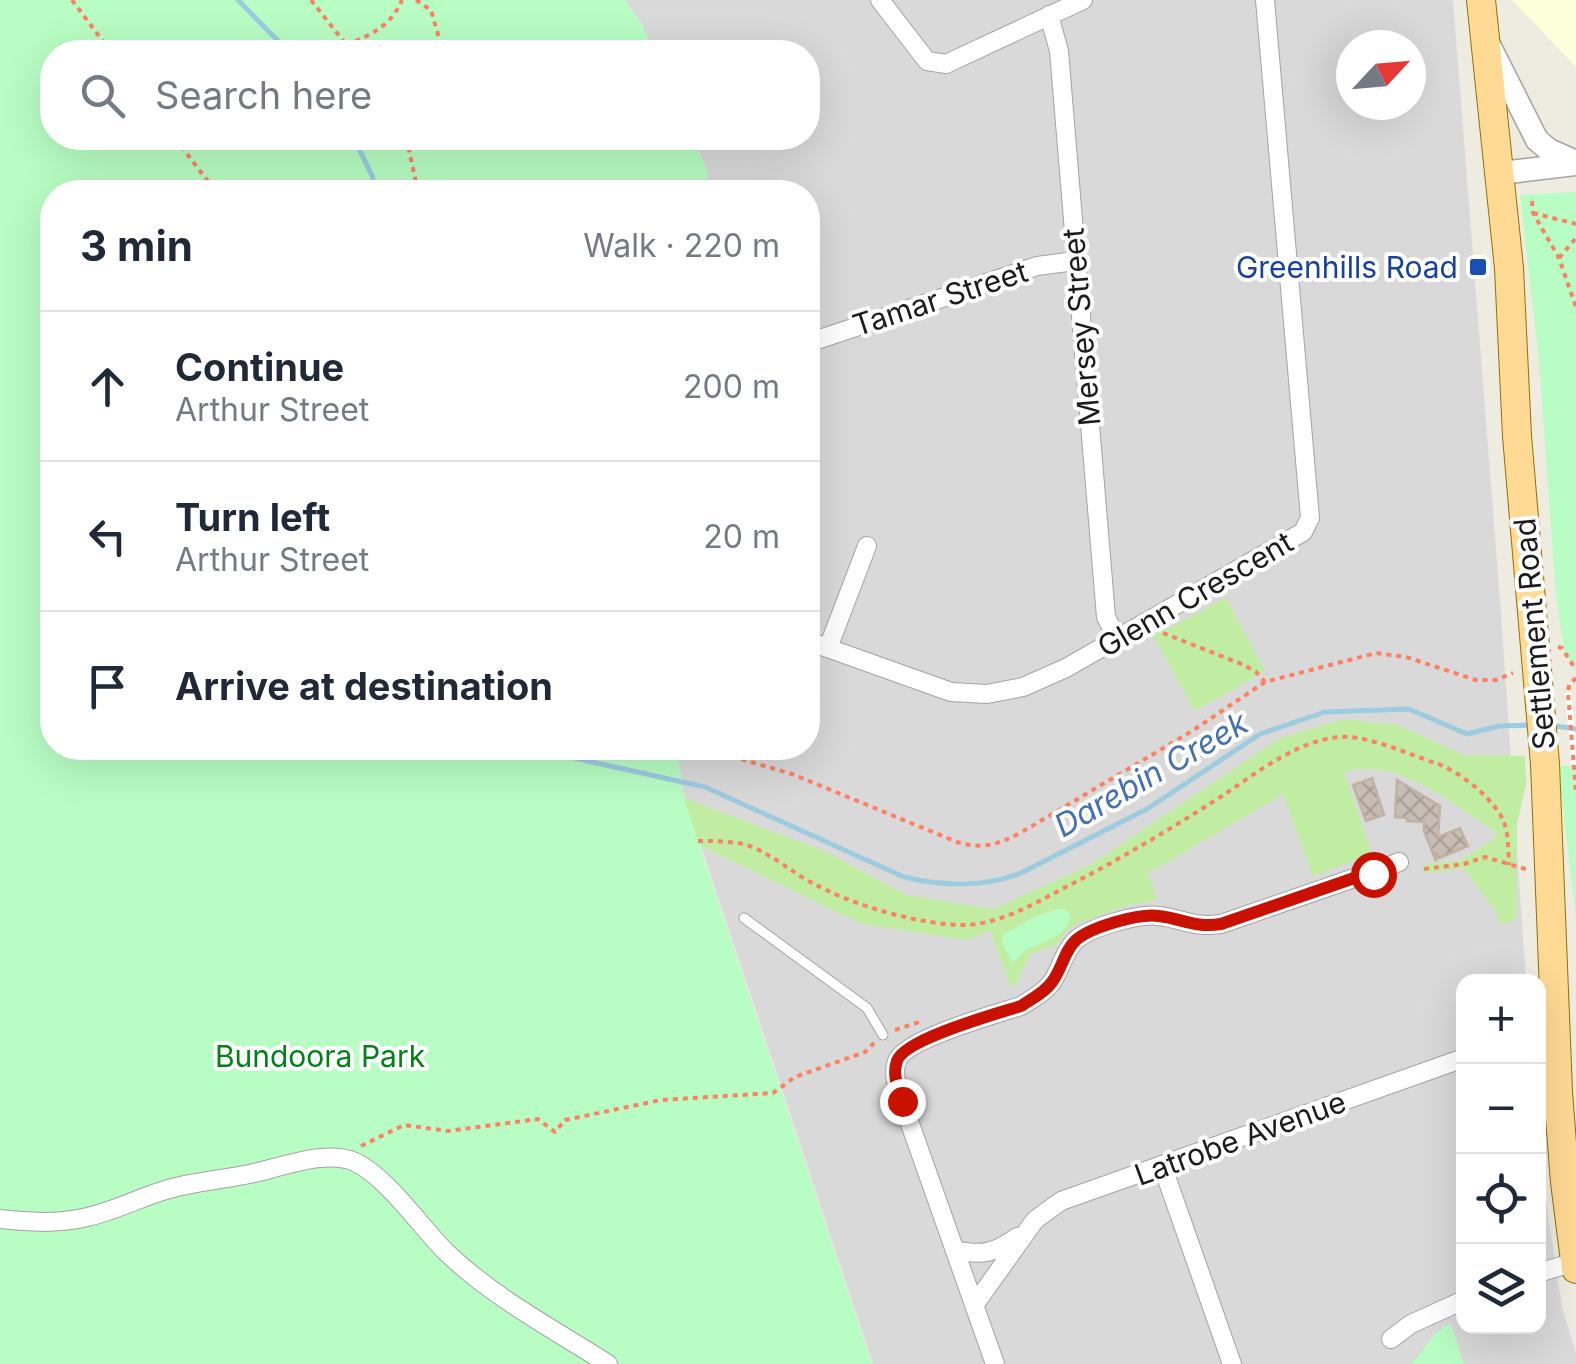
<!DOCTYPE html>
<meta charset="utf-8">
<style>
body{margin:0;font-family:Inter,sans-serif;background:#f2f2f3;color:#1f2937}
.controls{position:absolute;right:30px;bottom:30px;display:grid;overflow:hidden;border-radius:20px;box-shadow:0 10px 40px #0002}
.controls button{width:90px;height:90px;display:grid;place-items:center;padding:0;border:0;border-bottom:2px solid #e0e1e3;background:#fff;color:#1f2937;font:50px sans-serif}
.compass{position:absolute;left:1336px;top:30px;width:90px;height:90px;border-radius:50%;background:#fff;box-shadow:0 10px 40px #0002;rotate:64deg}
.stop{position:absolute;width:30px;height:30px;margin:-22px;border:8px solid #c81100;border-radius:50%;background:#fff}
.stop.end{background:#c81100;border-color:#fff;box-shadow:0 2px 10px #0008}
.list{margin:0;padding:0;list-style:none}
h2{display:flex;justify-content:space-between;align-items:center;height:130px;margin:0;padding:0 40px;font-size:42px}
h2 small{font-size:32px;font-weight:400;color:#747a83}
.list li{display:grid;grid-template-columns:65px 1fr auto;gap:30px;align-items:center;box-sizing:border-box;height:150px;padding:0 40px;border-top:2px solid #e0e1e3}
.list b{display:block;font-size:38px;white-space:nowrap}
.list p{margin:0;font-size:32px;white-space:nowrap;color:#747a83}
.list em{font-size:32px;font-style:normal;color:#747a83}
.icon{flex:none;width:55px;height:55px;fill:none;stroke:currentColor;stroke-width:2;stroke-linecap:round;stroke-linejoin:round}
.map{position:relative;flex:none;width:1576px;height:1364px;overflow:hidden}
.search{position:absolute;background:#fff;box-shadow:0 10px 40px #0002;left:40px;top:40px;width:780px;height:110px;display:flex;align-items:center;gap:25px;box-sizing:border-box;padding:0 35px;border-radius:40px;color:#747a83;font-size:38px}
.panel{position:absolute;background:#fff;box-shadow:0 10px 40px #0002;left:40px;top:180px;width:780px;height:580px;border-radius:40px}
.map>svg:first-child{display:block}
</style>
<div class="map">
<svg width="1576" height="1364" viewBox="0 0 1576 1364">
<defs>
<pattern id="building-cross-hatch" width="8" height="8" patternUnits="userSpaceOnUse" patternTransform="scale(2.5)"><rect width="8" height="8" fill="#c6bdb4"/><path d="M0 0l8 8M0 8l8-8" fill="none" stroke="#aaa29a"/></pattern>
</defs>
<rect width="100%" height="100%" fill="#eeebe0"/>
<path fill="#dad9d9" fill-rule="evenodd" d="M625 0H1453L1501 613 1526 981 1464 982V1326H1538L1539 1153 1562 1308 1576 1353V1364H873L683 792 677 748H808V192H705L708 172 692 138H808V52H654L642 25ZM1351 45H1411V105H1351Z"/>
<polygon fill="#fcffd9" points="1512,0 1576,0 1576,67"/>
<g fill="#c0eda1">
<polygon points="1226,598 1265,671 1195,711 1153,636"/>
<path d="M1344 719 1398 725 1464 755 1525 756 1526 784 1517 824 1516 919 1500 925 1495 910 1463 868 1425 873 1423 864 1459 861 1492 840 1497 833C1453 805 1399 756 1344 772L1372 854 1313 876 1283 794 1154 870 1147 871 1157 900 1129 905 1077 923 1065 932 1057 944 1030 954 1016 984 1010 986 990 930 968 940 862 924 699 845 684 798 822 850 906 895 993 909 1090 865 1280 738Z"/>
</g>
<g fill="#b8fdc4">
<polygon points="0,0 625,0 642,25 654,52 52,52 52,138 692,138 708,172 705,192 52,192 52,748 677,748 684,798 872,1364 0,1364"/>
<polygon points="1576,192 1576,670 1564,651 1556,596 1539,361 1520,195"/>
<polygon points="1558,766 1576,766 1576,918"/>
<path d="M1060 909 1067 910 1071 918C1062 938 1050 939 1032 947 1024 950 1019 957 1013 963L1002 944 1003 935C1020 925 1040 912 1060 909Z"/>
<path d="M1451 1324 1464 1364H1410C1428 1350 1427 1333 1451 1324Z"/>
</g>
<polygon fill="#fff" points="1571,692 1576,741 1576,769 1572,770 1565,693"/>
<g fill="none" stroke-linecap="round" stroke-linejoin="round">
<g stroke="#9dcbe0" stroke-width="5">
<polyline points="238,0 289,52"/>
<polyline points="354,138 373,178 369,192"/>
<polyline points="1549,725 1576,729"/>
<path d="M529 748 705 787 904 877C942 886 986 888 1023 872L1147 809 1260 734 1325 712 1409 709 1467 734 1499 726 1533 725"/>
</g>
</g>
<g fill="url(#building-cross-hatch)" stroke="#c1b2a2" stroke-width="2.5">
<polygon points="1372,778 1384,815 1366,821 1353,785"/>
<polygon points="1397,780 1440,806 1438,837 1460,828 1468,846 1439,858 1437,853 1436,861 1424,831 1424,822 1407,821 1408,818 1395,817"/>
</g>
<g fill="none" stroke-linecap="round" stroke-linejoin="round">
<defs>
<polyline id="service" points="744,918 867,1008 883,1035"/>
<g id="minor">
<polyline points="880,0 927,61 946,64 1083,0"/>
<polyline points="1049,15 1059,51 1106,617 1116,637"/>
<polyline points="808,343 1037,266 1075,261"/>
<polyline points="808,641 951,692 987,694 1023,687 1066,668 1303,532 1310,518 1265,0"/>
<polyline points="828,648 867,546"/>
<polyline points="1162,1165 1232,1364"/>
<path d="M0 1219C28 1222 55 1224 83 1218 113 1212 140 1197 169 1189 193 1182 219 1180 244 1175 275 1170 325 1148 355 1162 387 1177 420 1226 446 1252 494 1298 553 1329 608 1364"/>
<path d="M955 1250C982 1256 995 1253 1017 1237"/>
<polyline points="1538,1273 1575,1262"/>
<polyline points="975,1304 1035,1220 1061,1201 1464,1058"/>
<polyline points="1391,1339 1411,1324 1464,1300"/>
<path d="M995 1364 902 1101C898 1088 892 1074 897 1061 905 1039 996 1014 1021 1006 1032 999 1045 992 1052 982 1061 969 1064 951 1076 940 1091 927 1139 913 1159 916 1184 919 1193 928 1221 924L1360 876 1373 873 1399 862"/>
</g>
<g id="tertiary">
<polyline points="1489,45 1537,140 1549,150 1576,162"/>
<polyline points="1501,173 1576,164"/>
</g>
<polyline id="primary" points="1481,0 1509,268 1517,436 1545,764 1558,1092 1565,1182 1576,1269"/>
</defs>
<use href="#service" stroke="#a3a3a3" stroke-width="11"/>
<use href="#minor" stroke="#a3a3a3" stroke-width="20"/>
<use href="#tertiary" stroke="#a3a3a3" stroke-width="25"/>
<use href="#primary" stroke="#947000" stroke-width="30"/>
<g stroke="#ff7f61" stroke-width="4" stroke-dasharray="5 5" stroke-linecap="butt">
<polyline points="72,0 111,52"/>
<polyline points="311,0 352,52"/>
<polyline points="416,0 431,10 443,52"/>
<path d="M346 45C371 35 391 26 402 0"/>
<polyline points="175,138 213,188"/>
<polyline points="405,138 409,150 418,192"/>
<polyline points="1532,201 1533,213 1559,258 1576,307"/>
<polyline points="1533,213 1576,224"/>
<polyline points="1559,258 1576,238"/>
<polyline points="1163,633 1244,665 1256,672 1265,682"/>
<polyline points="1558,647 1562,648 1576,670"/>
<polyline points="1576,678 1569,685 1568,693 1576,793"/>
<path d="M703 748 792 774 957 842C983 850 999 844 1022 832L1192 731 1265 682 1376 653 1406 657 1476 680H1496L1513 673"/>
<path d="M698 841C713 841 728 841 743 844 769 851 792 873 816 885 856 906 917 924 962 925 1000 925 1035 903 1068 886 1122 858 1174 827 1225 794 1258 772 1298 740 1340 737 1368 735 1408 754 1435 763 1458 770 1493 798 1503 820 1509 833 1508 851 1509 865"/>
<polyline points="1424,869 1464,864 1485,857 1529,870"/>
<polyline points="895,1030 919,1022"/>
<polyline points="361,1146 404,1125 448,1131 538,1119 555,1132 565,1120 661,1100 773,1093 795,1077 865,1052 874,1043"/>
</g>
<use href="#service" stroke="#fff" stroke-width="9"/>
<use href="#minor" stroke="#fff" stroke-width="18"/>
<use href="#tertiary" stroke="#fff" stroke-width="22"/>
<use href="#primary" stroke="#ffda95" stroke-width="28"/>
</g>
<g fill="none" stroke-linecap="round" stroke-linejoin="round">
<path stroke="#c81100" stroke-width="12" d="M902 1101C898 1088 892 1074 897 1061 904 1039 996 1014 1021 1006 1032 999 1045 992 1052 982 1062 969 1064 951 1076 940 1091 927 1139 913 1159 916 1183 919 1195 928 1221 924L1360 876 1373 874"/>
</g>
<rect fill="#1a4fb4" stroke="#fff" stroke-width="4" x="1468" y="257" width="20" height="20" rx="5"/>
<g text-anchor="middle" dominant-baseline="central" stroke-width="8" stroke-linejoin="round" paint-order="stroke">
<g font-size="30" fill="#164399" stroke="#fff" text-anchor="end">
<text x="1458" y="267">Greenhills Road</text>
</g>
<g font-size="30" fill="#1c1c1c" stroke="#fff">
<text transform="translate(940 298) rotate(-18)">Tamar Street</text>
<text transform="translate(1081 327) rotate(-95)">Mersey Street</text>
<text transform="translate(1195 594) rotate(-30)">Glenn Crescent</text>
<text transform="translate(1534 634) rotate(-95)">Settlement Road</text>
<text transform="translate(1240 1138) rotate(-20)">Latrobe Avenue</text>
</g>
<g font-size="30" fill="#038119" stroke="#fff">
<text x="320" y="1056">Bundoora Park</text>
</g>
<g font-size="32" font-style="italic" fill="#4270b2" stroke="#fff">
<text transform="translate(1151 774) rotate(-30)">Darebin Creek</text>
</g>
</g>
</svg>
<div class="controls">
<button>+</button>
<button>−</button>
<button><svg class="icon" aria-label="locate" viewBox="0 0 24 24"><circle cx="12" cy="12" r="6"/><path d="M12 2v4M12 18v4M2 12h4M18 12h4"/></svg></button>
<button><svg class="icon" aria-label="layers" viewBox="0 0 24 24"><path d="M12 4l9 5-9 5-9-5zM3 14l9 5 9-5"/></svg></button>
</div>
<svg class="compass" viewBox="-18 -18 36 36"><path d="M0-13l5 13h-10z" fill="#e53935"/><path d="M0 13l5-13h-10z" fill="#747a83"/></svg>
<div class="stop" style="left:1373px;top:874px"></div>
<div class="stop end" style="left:902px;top:1101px"></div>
<div class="search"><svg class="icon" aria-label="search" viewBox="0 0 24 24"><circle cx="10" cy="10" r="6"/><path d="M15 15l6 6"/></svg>Search here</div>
<section class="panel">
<h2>3 min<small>Walk · 220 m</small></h2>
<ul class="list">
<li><svg class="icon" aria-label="ahead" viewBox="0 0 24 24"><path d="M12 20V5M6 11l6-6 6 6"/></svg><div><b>Continue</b><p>Arthur Street</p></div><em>200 m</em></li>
<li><svg class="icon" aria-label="left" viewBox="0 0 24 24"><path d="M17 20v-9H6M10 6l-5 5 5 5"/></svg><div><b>Turn left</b><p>Arthur Street</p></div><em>20 m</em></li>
<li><svg class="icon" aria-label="arrive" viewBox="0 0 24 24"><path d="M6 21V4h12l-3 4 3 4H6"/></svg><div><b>Arrive at destination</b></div></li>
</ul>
</section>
</div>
